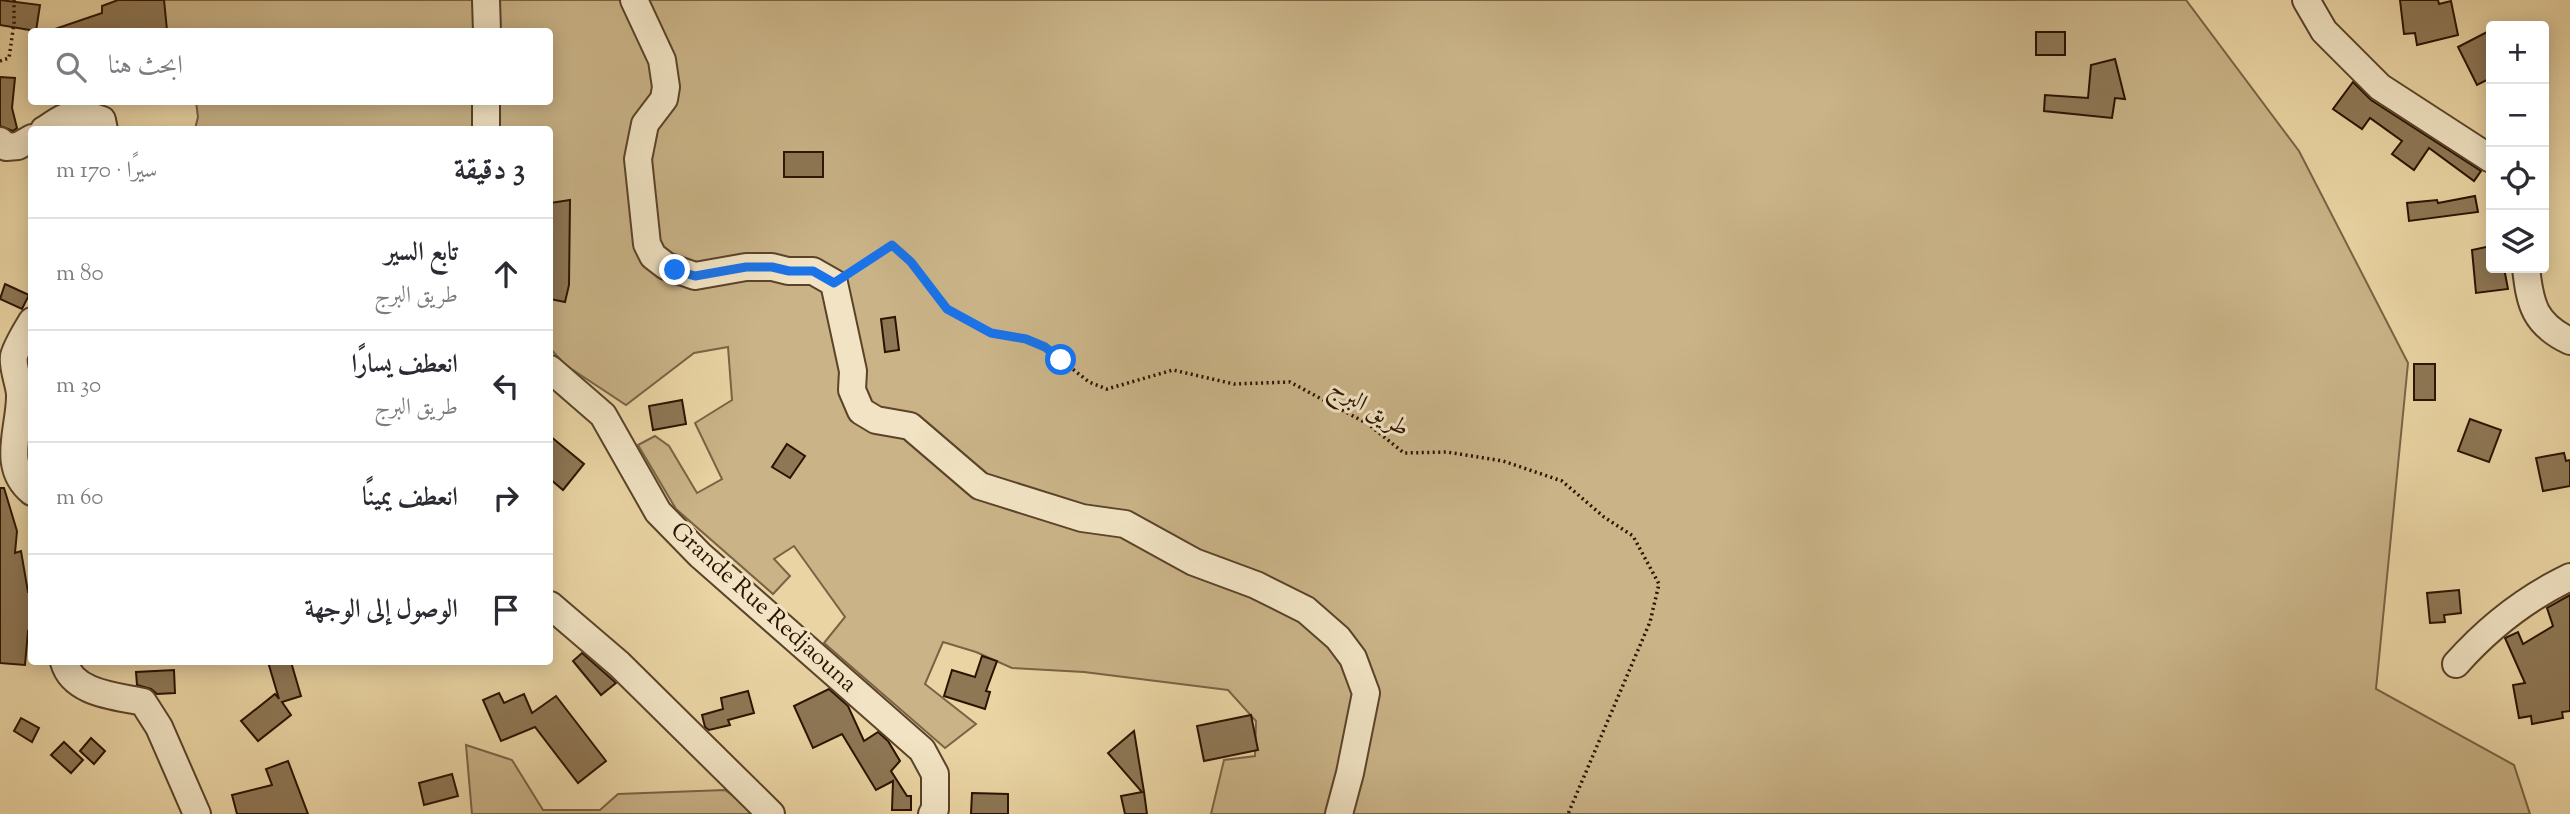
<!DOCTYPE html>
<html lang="ar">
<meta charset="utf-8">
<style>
body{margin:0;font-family:"Sorts Mill Goudy",Amiri,serif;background:#f2f2f3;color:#2b2b33;direction:rtl}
.controls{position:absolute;right:21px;top:21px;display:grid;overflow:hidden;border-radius:7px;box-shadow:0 4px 18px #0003}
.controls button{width:63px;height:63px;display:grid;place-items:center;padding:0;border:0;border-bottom:2px solid #e1e1e2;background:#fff;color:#2b2b33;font:35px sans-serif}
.stop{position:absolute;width:21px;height:21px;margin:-16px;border:5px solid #1a73e8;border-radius:50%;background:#fff}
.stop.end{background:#1a73e8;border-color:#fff;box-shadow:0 2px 7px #0008}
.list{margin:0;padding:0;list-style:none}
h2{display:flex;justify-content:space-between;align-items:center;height:91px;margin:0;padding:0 28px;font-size:30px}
h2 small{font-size:23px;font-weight:400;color:#7c7c81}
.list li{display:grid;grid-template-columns:46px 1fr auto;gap:21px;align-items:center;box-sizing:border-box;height:112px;padding:0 28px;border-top:2px solid #e1e1e2}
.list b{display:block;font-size:26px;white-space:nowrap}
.list p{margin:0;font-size:23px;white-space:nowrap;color:#7c7c81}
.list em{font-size:23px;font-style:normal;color:#7c7c81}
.icon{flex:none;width:38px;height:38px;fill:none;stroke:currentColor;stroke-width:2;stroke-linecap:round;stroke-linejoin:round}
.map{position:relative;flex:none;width:2570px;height:814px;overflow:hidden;direction:ltr}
.search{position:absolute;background:#fff;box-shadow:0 4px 18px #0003;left:28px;top:28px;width:525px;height:77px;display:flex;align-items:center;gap:18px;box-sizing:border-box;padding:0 24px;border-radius:7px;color:#7c7c81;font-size:26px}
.panel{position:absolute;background:#fff;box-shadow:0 4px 18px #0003;left:28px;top:126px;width:525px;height:539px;border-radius:7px;direction:rtl}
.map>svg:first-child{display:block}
</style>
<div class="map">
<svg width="2570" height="814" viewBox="0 0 2570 814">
<rect width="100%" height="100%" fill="#ead4a3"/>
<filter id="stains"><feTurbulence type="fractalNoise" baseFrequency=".00286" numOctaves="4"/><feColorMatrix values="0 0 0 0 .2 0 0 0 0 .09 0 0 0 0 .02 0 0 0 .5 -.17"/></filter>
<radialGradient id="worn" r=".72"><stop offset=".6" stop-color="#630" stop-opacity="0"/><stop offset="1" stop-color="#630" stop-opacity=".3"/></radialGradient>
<g fill="#c9b387" stroke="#7a6344" stroke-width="2">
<polygon points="157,0 2186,0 2299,151 2408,363 2376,689 2514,765 2530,814 1211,814 1224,760 1255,756 1256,721 1228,690 1084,672 1012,668 976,652 943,642 925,684 976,724 945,748 824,643 845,617 794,546 774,559 790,576 773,594 676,509 638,445 655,436 669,446 697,493 722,479 695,423 732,400 728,347 694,353 626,405 564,364 550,348 550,278 561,255 550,200 550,130 195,129 198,117 196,102 550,102 550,32 164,31"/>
<polygon points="466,745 512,760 543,810 600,810 618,794 725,790 743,803 751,814 472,814"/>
</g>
<g fill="#8e7755" stroke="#2a1300" stroke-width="2">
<polygon points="0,0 40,5 36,31 0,25"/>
<polygon points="118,0 164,0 167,30 55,32 55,29 102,13 102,6"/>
<polygon points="2400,0 2438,0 2439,4 2451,1 2458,35 2417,45 2415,33 2404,34"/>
<polygon points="2491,30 2491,78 2477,85 2458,47"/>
<rect x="2036" y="32" width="29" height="23"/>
<polygon points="2115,59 2125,99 2115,98 2112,118 2044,111 2045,95 2088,98 2091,65"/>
<polygon points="0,77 15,78 12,108 17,128 13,131 0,126"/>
<polygon points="2353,82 2371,100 2481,171 2474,181 2429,148 2414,170 2392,154 2402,141 2370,118 2362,129 2333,109"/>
<rect x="784" y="152" width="39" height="25"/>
<polygon points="2475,196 2478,212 2409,221 2407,203 2437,200 2438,203"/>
<polygon points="570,200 569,285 565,302 550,299 550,203"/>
<polygon points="2491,246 2491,268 2504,268 2508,289 2476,293 2472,250"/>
<polygon points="5,284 29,295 22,309 0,299"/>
<polygon points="895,317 899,350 885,352 881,319"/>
<rect x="2414" y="364" width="21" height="36"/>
<polygon points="682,400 686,424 653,430 649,406"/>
<polygon points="2470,419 2501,430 2489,462 2458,451"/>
<polygon points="550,436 584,464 563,490 550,479"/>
<polygon points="787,444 805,456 790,478 772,467"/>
<polygon points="2564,453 2566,461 2570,460 2570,486 2543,491 2536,458"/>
<polygon points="0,488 4,488 17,531 15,553 21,551 28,592 32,592 32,631 28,631 25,665 0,663"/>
<polygon points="2459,590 2461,613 2444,615 2445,622 2430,623 2427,593"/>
<polygon points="2570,595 2570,711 2562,712 2563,718 2532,724 2531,716 2519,718 2513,685 2525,683 2505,638 2518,632 2523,644 2553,626 2547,608"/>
<polygon points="582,653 616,683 601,695 573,661"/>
<polygon points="982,656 997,661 986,691 990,692 985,709 944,696 952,670 975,677"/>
<polygon points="268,662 291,662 301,696 282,702 291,715 258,741 241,721 275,694 279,699"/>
<polygon points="174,670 175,693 157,694 151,689 137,685 136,672"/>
<polygon points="829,689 848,706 864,741 878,732 888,741 900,761 891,771 907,796 911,796 911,810 892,810 893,781 876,790 842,734 813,748 794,706"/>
<polygon points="748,691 754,713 728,720 730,725 709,730 705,727 702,715 723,709 721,698"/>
<polygon points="499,693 504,703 524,694 532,713 556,696 606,761 578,783 535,727 501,741 483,700"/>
<polygon points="1251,715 1258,750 1204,761 1197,726"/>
<polygon points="21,718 39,728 32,742 14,731"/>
<polygon points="1134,731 1144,792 1147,814 1125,814 1121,796 1142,792 1108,753"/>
<polygon points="91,738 105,751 94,764 80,751"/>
<polygon points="64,742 83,760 71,773 51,755"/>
<polygon points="288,761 308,814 237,814 232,795 272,785 266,769"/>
<polygon points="452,774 458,796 424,805 419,783"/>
<polygon points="972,793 1008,794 1008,814 971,814"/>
</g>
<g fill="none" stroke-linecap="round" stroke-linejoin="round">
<defs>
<g id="minor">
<polyline points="486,0 487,32"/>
<polyline points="634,0 662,60 666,87 664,99 645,124 638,159 647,244 653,256 666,266 695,276 746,267 772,267 788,271 813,271 834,283 853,371 852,390 861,411 876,420 910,426 980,486 1082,518 1125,524 1194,562 1256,585 1306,610 1338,638 1353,658 1366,693 1350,773 1339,814"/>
<polyline points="2306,0 2324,31 2380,87 2491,159"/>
<path d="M44 130C69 114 73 109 102 120L104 130"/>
<polyline points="486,130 486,102"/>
<polyline points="0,141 6,147 18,146 32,138"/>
<path d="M2526 268C2530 304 2534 324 2570 341"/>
<path d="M32 321C26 331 17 345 14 356 12 367 19 382 20 394 21 427 0 466 32 492"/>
<polyline points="550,369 603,415 658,512 700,555 922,750 935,774 935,809 932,814"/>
<polyline points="550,605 619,664 771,814"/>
<path d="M64 662C73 694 116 696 143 702L159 727 197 814"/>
<path d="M2456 664C2488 628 2526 598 2570 577"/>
</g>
</defs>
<use href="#minor" stroke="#5a4329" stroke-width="30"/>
<g stroke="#2a1300" stroke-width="3.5" stroke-dasharray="2 3.5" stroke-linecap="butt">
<polyline points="0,61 9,58 14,23 14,0"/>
<polyline points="852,272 892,245 911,263 947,309 991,333 1026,339 1045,347 1089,382 1107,389 1173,370 1234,384 1290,382 1368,424 1404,453 1447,452 1503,461 1562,481 1604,517 1633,536 1659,584 1650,622 1568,814"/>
</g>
<use href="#minor" stroke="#f1e3c3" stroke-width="26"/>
</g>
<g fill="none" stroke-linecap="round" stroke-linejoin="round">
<polyline stroke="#1a73e8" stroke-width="9" points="675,270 695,276 746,267 772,267 789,271 813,271 834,283 892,245 911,262 947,309 991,333 1026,339 1045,347 1061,360"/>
</g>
<g text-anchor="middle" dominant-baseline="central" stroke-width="6" stroke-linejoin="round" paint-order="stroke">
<g font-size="24" fill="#2a1300" stroke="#f1e3c3">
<text transform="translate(1369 409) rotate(31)">طريق البرج</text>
<text transform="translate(763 608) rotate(42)">Grande Rue Redjaouna</text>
</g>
</g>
<rect width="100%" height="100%" filter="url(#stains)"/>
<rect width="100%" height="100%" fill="url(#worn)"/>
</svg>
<div class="controls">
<button>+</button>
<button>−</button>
<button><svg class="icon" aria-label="locate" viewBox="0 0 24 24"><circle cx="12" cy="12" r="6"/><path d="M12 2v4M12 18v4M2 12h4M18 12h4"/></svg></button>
<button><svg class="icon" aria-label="layers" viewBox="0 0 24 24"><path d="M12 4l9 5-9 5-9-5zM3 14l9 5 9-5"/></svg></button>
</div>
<div class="stop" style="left:1061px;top:360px"></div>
<div class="stop end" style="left:675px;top:270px"></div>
<div class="search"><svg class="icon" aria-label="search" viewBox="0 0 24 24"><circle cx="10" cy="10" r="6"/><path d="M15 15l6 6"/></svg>ابحث هنا</div>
<section class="panel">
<h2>3 دقيقة<small>سيرًا · 170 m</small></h2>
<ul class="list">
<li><svg class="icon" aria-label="ahead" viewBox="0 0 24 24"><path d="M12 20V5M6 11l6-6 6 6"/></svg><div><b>تابع السير</b><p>طريق البرج</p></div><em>80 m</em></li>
<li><svg class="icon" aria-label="left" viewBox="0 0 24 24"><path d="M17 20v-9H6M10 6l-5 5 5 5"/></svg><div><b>انعطف يسارًا</b><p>طريق البرج</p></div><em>30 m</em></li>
<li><svg class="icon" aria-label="right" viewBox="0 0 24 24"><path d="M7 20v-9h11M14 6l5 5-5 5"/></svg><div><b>انعطف يمينًا</b></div><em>60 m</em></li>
<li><svg class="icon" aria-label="arrive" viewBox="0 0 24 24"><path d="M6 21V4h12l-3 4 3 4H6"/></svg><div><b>الوصول إلى الوجهة</b></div></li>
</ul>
</section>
</div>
